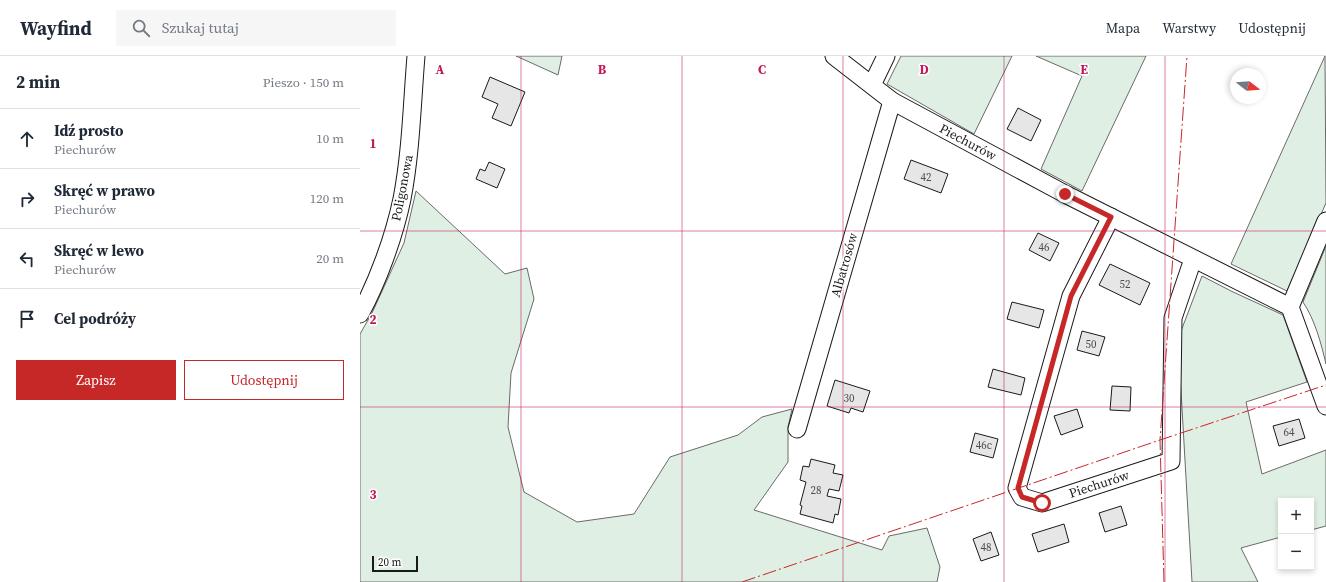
<!DOCTYPE html>
<html lang="pl">
<meta charset="utf-8">
<style>
body{margin:0;font-family:"Source Serif 4",serif;background:#f6f6f7;color:#1f2937}
.controls{position:absolute;right:12px;bottom:12px;display:grid;overflow:hidden;border-radius:0px;box-shadow:0 2px 6px #0003}
.controls button{width:36px;height:36px;display:grid;place-items:center;padding:0;border:0;border-bottom:1px solid #e0e1e3;background:#fff;color:#1f2937;font:20px sans-serif}
.compass{position:absolute;left:870px;top:12px;width:36px;height:36px;border-radius:50%;background:#fff;box-shadow:0 2px 6px #0003;rotate:107deg}
.scale{position:absolute;left:12px;bottom:10px;width:46px;box-sizing:border-box;padding-left:4px;border:2px solid #1a1a1a;border-top:0;font-size:11px;line-height:14px;white-space:nowrap;color:#1a1a1a;-webkit-text-stroke:3px #fff;paint-order:stroke}
.stop{position:absolute;width:12px;height:12px;margin:-9px;border:3px solid #c62828;border-radius:50%;background:#fff}
.stop.end{background:#c62828;border-color:#fff;box-shadow:0 1px 4px #0008}
.list{margin:0;padding:0;list-style:none}
h2{display:flex;justify-content:space-between;align-items:center;height:52px;margin:0;padding:0 16px;font-size:17px}
h2 small{font-size:13px;font-weight:400;color:#747a83}
.list li{display:grid;grid-template-columns:26px 1fr auto;gap:12px;align-items:center;box-sizing:border-box;height:60px;padding:0 16px;border-top:1px solid #e0e1e3}
.list b{display:block;font-size:15px;white-space:nowrap}
.list p{margin:0;font-size:13px;white-space:nowrap;color:#747a83}
.list em{font-size:13px;font-style:normal;color:#747a83}
.actions{display:flex;gap:8px;padding:12px 16px}
.actions a{flex:1;padding:9px 0;border:1px solid #c62828;border-radius:0px;text-align:center;font-size:14px;color:#c62828}
.actions .main{background:#c62828;color:#fff}
.icon{flex:none;width:22px;height:22px;fill:none;stroke:currentColor;stroke-width:2;stroke-linecap:round;stroke-linejoin:round}
.map{position:relative;flex:none;width:966px;height:526px;overflow:hidden}
header{display:flex;align-items:center;gap:24px;box-sizing:border-box;height:56px;padding:0 20px;background:#fff;border-bottom:1px solid #e0e1e3}
header strong{font-size:19px}
nav{display:flex;gap:22px;margin-inline-start:auto;font-size:14px}
.search{width:280px;height:36px;background:#f6f6f7;display:flex;align-items:center;gap:10px;box-sizing:border-box;padding:0 14px;border-radius:0px;color:#747a83;font-size:15px}
main{display:flex}
aside{flex:1;background:#fff}
.map>svg:first-child{display:block}
</style>
<header>
<strong>Wayfind</strong>
<div class="search"><svg class="icon" aria-label="search" viewBox="0 0 24 24"><circle cx="10" cy="10" r="6"/><path d="M15 15l6 6"/></svg>Szukaj tutaj</div>
<nav><a>Mapa</a><a>Warstwy</a><a>Udostępnij</a></nav>
</header>
<main>
<aside>
<h2>2 min<small>Pieszo · 150 m</small></h2>
<ul class="list">
<li><svg class="icon" aria-label="ahead" viewBox="0 0 24 24"><path d="M12 20V5M6 11l6-6 6 6"/></svg><div><b>Idź prosto</b><p>Piechurów</p></div><em>10 m</em></li>
<li><svg class="icon" aria-label="right" viewBox="0 0 24 24"><path d="M7 20v-9h11M14 6l5 5-5 5"/></svg><div><b>Skręć w prawo</b><p>Piechurów</p></div><em>120 m</em></li>
<li><svg class="icon" aria-label="left" viewBox="0 0 24 24"><path d="M17 20v-9H6M10 6l-5 5 5 5"/></svg><div><b>Skręć w lewo</b><p>Piechurów</p></div><em>20 m</em></li>
<li><svg class="icon" aria-label="arrive" viewBox="0 0 24 24"><path d="M6 21V4h12l-3 4 3 4H6"/></svg><div><b>Cel podróży</b></div></li>
</ul>
<div class="actions"><a class="main">Zapisz</a><a>Udostępnij</a></div>
</aside>
<div class="map">
<svg width="966" height="526" viewBox="0 0 966 526">
<rect width="100%" height="100%" fill="#fff"/>
<g fill="#e0efe3" stroke="#6a6a6a">
<polygon points="156,0 202,0 198,19"/>
<polygon points="541,0 652,0 614,78 527,28"/>
<polygon points="676,0 786,0 722,135 681,113 722,20"/>
<polygon points="965,0 966,147 927,235 871,208"/>
<polygon points="56,135 145,218 167,212 174,243 151,317 148,371 164,436 217,466 274,458 310,401 378,379 402,361 432,353 428,371 428,406 394,454 522,494 529,480 567,472 580,511 577,526 0,526 0,278 12,257 44,187"/>
<path d="M966 190V308C961 287 955 264 943 246Z"/>
<polygon points="842,220 871,235 923,259 947,326 886,346 902,418 966,394 966,470 951,474 951,445 921,445 921,481 881,492 898,526 832,526 818,283"/>
</g>
<g fill="#e6e6e6" stroke="#1a1a1a">
<polygon points="130,21 165,36 151,70 132,62 138,48 122,41"/>
<polygon points="658,52 681,64 671,85 647,73"/>
<polygon points="551,104 588,118 581,137 544,123"/>
<polygon points="129,106 145,113 137,132 116,123 120,113 125,115"/>
<polygon points="678,177 699,187 690,205 669,194"/>
<polygon points="750,208 790,227 780,249 739,229"/>
<polygon points="652,246 684,254 679,272 647,263"/>
<polygon points="722,275 745,281 739,300 717,294"/>
<polygon points="633,313 665,322 661,339 628,331"/>
<polygon points="475,324 510,335 503,356 491,352 489,357 467,350"/>
<polygon points="752,330 771,331 770,355 750,354"/>
<polygon points="717,353 723,371 701,379 694,360"/>
<polygon points="939,363 945,382 919,390 913,370"/>
<polygon points="615,377 638,383 633,402 610,396"/>
<polygon points="451,403 475,409 473,417 483,419 479,435 469,433 467,440 481,443 478,459 475,458 473,467 440,458 442,450 440,449 446,426 440,424 443,410 449,411"/>
<polygon points="761,450 767,469 745,476 739,457"/>
<polygon points="704,468 709,486 678,496 672,478"/>
<polygon points="631,476 639,499 621,505 613,483"/>
</g>
<g fill="none" stroke-linecap="round" stroke-linejoin="round">
<defs>
<g id="minor">
<polyline points="474,0 532,45 705,138 930,251 966,350"/>
<polyline points="512,29 526,0"/>
<polyline points="751,161 711,240 657,432 662,441 682,447 811,405 813,262 833,203"/>
<polyline points="930,251 966,165"/>
<path d="M0 258C18 225 34 181 42 143 51 96 52 48 56 0"/>
<polyline points="437,373 532,45"/>
</g>
</defs>
<use href="#minor" stroke="#1a1a1a" stroke-width="19"/>
<use href="#minor" stroke="#fff" stroke-width="17"/>
<g stroke="#c62828" stroke-width="1" stroke-dasharray="14 3 2 3" stroke-linecap="butt">
<polyline points="382,526 800,384 966,329"/>
<polyline points="804,526 800,384 827,0"/>
</g>
</g>
<g fill="none" stroke-linecap="round" stroke-linejoin="round">
<polyline stroke="#c62828" stroke-width="5" points="682,447 662,441 658,432 711,240 751,161 705,138"/>
</g>
<path fill="none" stroke="#c2185b" stroke-width="1" stroke-opacity="0.55" d="M161 0V526M322 0V526M483 0V526M644 0V526M805 0V526M0 175H966M0 351H966"/>
<g text-anchor="middle" dominant-baseline="central" stroke-width="3" stroke-linejoin="round" paint-order="stroke">
<g font-size="11" fill="#4d4d4d">
<text x="566" y="121">42</text>
<text x="684" y="191">46</text>
<text x="765" y="228">52</text>
<text x="731" y="288">50</text>
<text x="489" y="342">30</text>
<text x="929" y="376">64</text>
<text x="624" y="389">46c</text>
<text x="456" y="434">28</text>
<text x="626" y="491">48</text>
</g>
<g font-size="13" fill="#1a1a1a" stroke="#fff">
<text transform="translate(608 86) rotate(28)">Piechurów</text>
<text transform="translate(42 132) rotate(-79)">Poligonowa</text>
<text transform="translate(484 209) rotate(-74)">Albatrosów</text>
<text transform="translate(739 428) rotate(-18)">Piechurów</text>
</g>
</g>
<g font-size="13" text-anchor="middle" font-weight="bold" fill="#c2185b" stroke="#fff" stroke-width="3" stroke-linejoin="round" paint-order="stroke">
<text x="80" y="18">A</text>
<text x="242" y="18">B</text>
<text x="402" y="18">C</text>
<text x="564" y="18">D</text>
<text x="724" y="18">E</text>
<text x="13" y="92">1</text>
<text x="13" y="268">2</text>
<text x="13" y="443">3</text>
</g>
</svg>
<div class="controls">
<button>+</button>
<button>−</button>
</div>
<svg class="compass" viewBox="-18 -18 36 36"><path d="M0-13l5 13h-10z" fill="#e53935"/><path d="M0 13l5-13h-10z" fill="#747a83"/></svg>
<div class="scale">20 m</div>
<div class="stop" style="left:682px;top:447px"></div>
<div class="stop end" style="left:705px;top:138px"></div>
</div>
</main>
